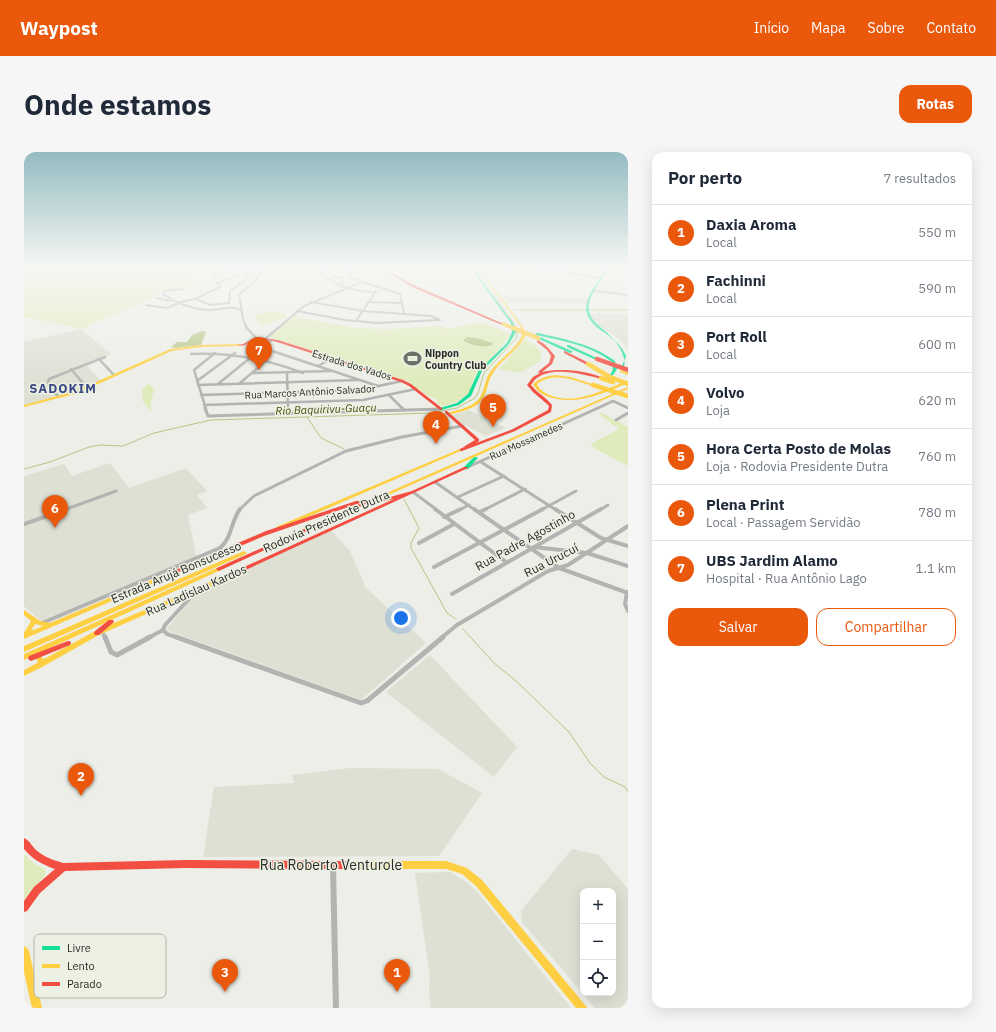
<!DOCTYPE html>
<html lang="pt">
<meta charset="utf-8">
<style>
body{margin:0;font-family:"IBM Plex Sans",sans-serif;background:#f6f6f7;color:#1f2937}
.controls{position:absolute;right:12px;bottom:12px;display:grid;overflow:hidden;border-radius:8px;box-shadow:0 4px 16px #0002}
.controls button{width:36px;height:36px;display:grid;place-items:center;padding:0;border:0;border-bottom:1px solid #e0e1e3;background:#fff;color:#1f2937;font:20px sans-serif}
.you{position:absolute;left:377px;top:466px;width:14px;height:14px;margin:-10px;border:3px solid #fff;border-radius:50%;background:#1a73e8;box-shadow:0 0 0 6px #1a73e833}
.badge{display:grid;place-items:center;width:26px;height:26px;border-radius:50%;background:#ea580c;color:#fff;font-size:13px;font-weight:700}
.pin{position:absolute;translate:-50% -33px;filter:drop-shadow(0 1px 2px #0008)}
.pin::after{content:'';position:absolute;top:21px;width:14px;height:12px;background:inherit;clip-path:polygon(0 0,100% 0,50% 100%)}
.list{margin:0;padding:0;list-style:none}
h2{display:flex;justify-content:space-between;align-items:center;height:52px;margin:0;padding:0 16px;font-size:17px}
h2 small{font-size:13px;font-weight:400;color:#747a83}
.list li{display:grid;grid-template-columns:26px 1fr auto;gap:12px;align-items:center;box-sizing:border-box;height:56px;padding:0 16px;border-top:1px solid #e0e1e3}
.list b{display:block;font-size:15px;white-space:nowrap}
.list p{margin:0;font-size:13px;white-space:nowrap;color:#747a83}
.list em{font-size:13px;font-style:normal;color:#747a83}
.actions{display:flex;gap:8px;padding:12px 16px}
.actions a{flex:1;padding:9px 0;border:1px solid #ea580c;border-radius:12px;text-align:center;font-size:14px;color:#ea580c}
.actions .main{background:#ea580c;color:#fff}
.icon{flex:none;width:22px;height:22px;fill:none;stroke:currentColor;stroke-width:2;stroke-linecap:round;stroke-linejoin:round}
.map{position:relative;flex:none;width:604px;height:856px;overflow:hidden;border-radius:12px}
header{display:flex;align-items:center;gap:24px;box-sizing:border-box;height:56px;padding:0 20px;background:#ea580c;color:#fff}
header strong{font-size:19px}
nav{display:flex;gap:22px;margin-inline-start:auto;font-size:14px}
.intro{display:flex;align-items:center;justify-content:space-between;box-sizing:border-box;height:96px;padding:0 24px}
h1{margin:0;font-size:28px}
.button{padding:10px 18px;border-radius:12px;background:#ea580c;color:#fff;font-size:14px;font-weight:700}
main{display:flex;gap:24px;padding:0 24px}
aside{flex:1;background:#fff;border-radius:12px;box-shadow:0 4px 16px #0002}
.map>svg:first-child{display:block}
</style>
<header>
<strong>Waypost</strong>
<nav><a>Início</a><a>Mapa</a><a>Sobre</a><a>Contato</a></nav>
</header>
<div class="intro"><h1>Onde estamos</h1><a class="button">Rotas</a></div>
<main>
<div class="map">
<svg width="604" height="856" viewBox="0 0 604 856">
<rect width="100%" height="100%" fill="#eceee7"/>
<g fill="#dde0d3" fill-rule="evenodd">
<polygon points="479,144 565,146 562,152 483,150"/>
<polygon points="588,161 592,162 604,161 604,196 593,185 572,172 565,162"/>
<polygon points="57,177 87,202 61,212 77,229 53,239 0,253 0,190"/>
<polygon points="445,258 482,276 462,284 441,273 440,273 429,265 429,263"/>
<polygon points="86,311 105,336 162,316 179,335 183,339 173,343 183,356 164,363 172,404 17,469 0,454 0,324 40,312 48,324"/>
<polygon points="307,378 326,399 342,436 402,491 337,548 142,478 174,439"/>
<polygon points="406,503 493,595 470,625 362,540"/>
<polygon points="327,616 414,617 458,641 415,704 179,705 190,635 270,631 268,623"/>
<path d="M548 697 575 703 604 737V856H571L498 770 497 759ZM559 739H589V841H559Z"/>
<polygon points="426,720 444,731 455,742 547,856 407,856 405,840 406,824 391,721"/>
</g>
<g fill="#dfebbb">
<polygon points="14,114 203,114 175,123 168,136 140,138 131,145 57,177 0,165 0,122"/>
<polygon points="249,159 261,161 264,165 240,173 234,172 235,171 231,162"/>
<polygon points="270,164 331,176 362,177 419,174 420,177 459,170 486,182 480,191 451,223 445,241 432,250 419,254 412,251 414,248 404,244 383,229 245,185"/>
<path d="M501 187C511 193 520 197 516 209L496 221 475 217Z"/>
<polygon points="125,232 130,236 127,250 127,259 118,248 119,236"/>
<polygon points="576,260 604,275 604,314 570,296 567,292 595,277 575,262"/>
<polygon points="0,702 9,711 21,717 21,723 0,748"/>
</g>
<g fill="#b7c686">
<polygon points="178,179 182,180 177,193 152,196 147,195 153,190 163,190 168,183"/>
<path d="M444 185 456 187 468 191 469 193C460 196 447 194 439 188Z"/>
</g>
<g fill="none" stroke-linecap="round" stroke-linejoin="round">
<g stroke="#b7c686" stroke-width="1">
<polyline points="454,114 455,123 492,174"/>
<polyline points="490,158 604,158"/>
<polyline points="283,265 297,286 320,297"/>
<polyline points="0,317 26,310 65,295 76,293 99,294 130,281 187,268 407,261 433,256 451,246 454,241 460,221 490,189 493,185 493,179"/>
<polyline points="380,347 395,376 387,391 387,396 423,461 432,467"/>
<polyline points="439,477 470,511 492,529 545,580 566,611 580,625 601,635 604,640"/>
</g>
<g stroke="#b3b3b1" stroke-width="2">
<polyline points="324,114 329,117 323,122 326,126 376,142 380,161"/>
<polyline points="506,114 577,126"/>
<polyline points="568,114 584,118"/>
<polyline points="305,119 295,122 322,136 351,141"/>
<polyline points="308,122 308,124 319,126 318,134"/>
<polyline points="193,131 225,120"/>
<path d="M160 137 141 139 139 142C151 151 171 158 186 158 197 158 207 153 217 158"/>
<polyline points="571,139 604,143"/>
<polyline points="133,146 146,149"/>
<polyline points="171,147 187,153 205,151 206,139 220,129 225,120 232,114"/>
<polyline points="345,150 377,151"/>
<polyline points="122,153 143,156 157,150 171,147 196,135 189,125 190,123 207,117 225,120"/>
<polyline points="273,159 321,168 353,171 416,168 407,164 339,159 287,150"/>
<polyline points="332,169 352,139"/>
<polyline points="223,177 219,167 215,142 231,130 239,116 248,114"/>
<polyline points="253,177 280,154 336,131"/>
</g>
<g stroke="#b3b3b1" stroke-width="2.5">
<polyline points="223,176 232,186"/>
<polyline points="241,187 254,176"/>
<polyline points="239,196 354,234"/>
<path d="M167 202C206 200 242 207 279 221"/>
<polyline points="75,207 90,223"/>
<polyline points="294,214 307,207"/>
<polyline points="47,217 63,236"/>
<polyline points="228,221 307,219"/>
<polyline points="263,221 264,257"/>
<polyline points="173,229 211,201"/>
<polyline points="216,231 243,208"/>
<polyline points="194,232 248,188"/>
<polyline points="174,233 335,228"/>
<polyline points="177,243 336,238 378,229"/>
<polyline points="365,243 379,257"/>
<polyline points="34,245 24,230 25,227 81,205"/>
<polyline points="180,253 339,248 392,237"/>
<polyline points="182,257 170,218 191,201"/>
<polyline points="572,257 589,249 604,256"/>
</g>
<g stroke="#b3b3b1" stroke-width="3">
<polyline points="181,256 184,264 417,257"/>
<polyline points="264,256 264,262"/>
<polyline points="378,256 380,258"/>
<polyline points="592,268 604,261"/>
<polyline points="457,310 532,358"/>
<polyline points="444,315 574,256"/>
<polyline points="411,330 451,358"/>
<polyline points="389,340 413,358"/>
<polyline points="434,345 480,324"/>
<polyline points="40,358 92,339"/>
<polyline points="215,358 230,344 322,299 378,285 438,274"/>
<polyline points="435,358 445,353"/>
<polyline points="460,358 501,337"/>
<polyline points="517,358 552,339"/>
<polyline points="576,358 584,353"/>
</g>
<g stroke="#b3b3b1" stroke-width="4">
<polyline points="411,357 482,410"/>
<polyline points="450,357 535,416 604,441"/>
<polyline points="531,357 577,386 604,394"/>
<polyline points="456,360 462,357"/>
<polyline points="420,365 437,357"/>
<polyline points="0,372 43,357"/>
<polyline points="395,391 430,372"/>
<polyline points="510,395 563,401 604,414"/>
<polyline points="410,415 519,357"/>
<polyline points="603,440 601,452 604,459"/>
<polyline points="428,442 577,357"/>
<path d="M18 471 196 396C208 386 207 369 216 357"/>
<polyline points="139,478 143,482 155,486"/>
<polyline points="139,478 141,473 165,447 166,441"/>
<polyline points="78,479 81,486"/>
<polyline points="124,486 139,478"/>
<polyline points="417,486 433,473 524,419 544,413 604,374"/>
</g>
<g stroke="#b3b3b1" stroke-width="5">
<polyline points="81,485 87,500 93,503 126,485"/>
<polyline points="152,485 337,551 343,549 419,485"/>
</g>
<polyline stroke="#b3b3b1" stroke-width="6" points="309,713 312,856"/>
<g fill="#16e098" fill-rule="evenodd">
<polygon points="450,114 452,114 454,124 489,171 492,180 485,192 458,219 447,244 435,253 417,258 415,257 416,256 433,251 444,242 455,218 483,191 488,180 487,171 452,124"/>
<path d="M585 114H587C580 125 563 144 565 158 566 164 570 170 574 173 585 182 604 199 600 215L598 214 602 204C598 194 590 188 581 181 575 177 569 173 565 166 554 150 576 127 585 114Z"/>
<path d="M513 181C541 187 568 192 591 209L593 217C589 223 586 228 579 228V226C588 223 590 220 588 210 566 193 539 189 512 183L511 182Z"/>
<polygon points="516,185 548,199 549,200 546,201 515,187 514,186"/>
<polygon points="543,193 545,193 575,207 572,208 543,195"/>
<polygon points="450,305 452,305 454,306 444,317 440,317 440,315"/>
</g>
<g fill="#ffcf43" fill-rule="evenodd">
<path d="M457 114H459L458 118 460 122 499 175 502 183C493 201 477 207 468 223 462 232 464 243 455 251 447 258 435 260 424 263H423V261C433 258 446 256 454 248 461 241 460 228 466 220 476 206 491 198 498 183L497 175 458 122 456 118Z"/>
<polygon points="215,192 216,192 216,194 177,195 148,199 54,241 0,255 0,253 52,239 146,197 177,193"/>
<polygon points="596,218 598,218 604,221 604,223 596,220"/>
<path d="M531 223 547 225 571 233 569 234C550 229 531 219 513 232 516 239 521 241 528 244 554 253 579 237 604 229V231C580 241 555 253 529 246 520 244 513 240 509 232 516 226 522 224 531 223Z"/>
<polygon points="604,235 604,237 353,348 351,348 349,347"/>
<polygon points="436,297 438,297 439,298 256,377 254,378 252,376 252,375"/>
<polygon points="220,399 223,401 222,402 0,500 0,494"/>
<polygon points="195,415 198,417 197,418 13,502 20,507 71,479 200,424 204,424 205,425 204,426 75,483 18,515 0,524 0,518 13,511 14,509 10,506 9,504 0,508 0,502"/>
<path d="M146 420 149 422 148 423 0 487V480L2 478 7 469 0 463V458L16 469 26 471ZM11 472 19 474 7 479Z"/>
<polygon points="323,709 422,709 443,716 458,728 561,853 563,856 552,856 452,734 438,722 422,717 323,717 320,716 319,713 320,710"/>
<polygon points="0,794 3,796 5,799 18,856 8,856 0,820"/>
</g>
<g fill="#f24e42" fill-rule="evenodd">
<polygon points="353,114 355,114 392,134 480,172 478,173 390,136"/>
<path d="M232 185 254 188 379 228 387 232 419 257 416 258 385 234 377 230 253 190C248 189 236 186 232 187 224 189 223 196 213 193L219 192Z"/>
<path d="M513 188C520 190 526 198 531 204L528 212 518 220C535 216 562 218 579 226L577 227C559 222 529 214 513 226 510 228 509 230 507 233 513 241 522 245 528 253L527 260 491 279 438 299H436V297L440 295 441 294 451 288 421 261V259H423L455 287V289L452 291 489 277 524 258 525 254 523 252 509 240 503 233 509 225 516 221 514 220 515 219 525 211 527 204 523 198 513 190Z"/>
<polygon points="541,199 565,211 566,212 563,213 540,201 540,199"/>
<polygon points="440,315 444,315 444,316 204,426 200,426 199,425 200,424 370,347 357,350 355,349 355,348 388,339"/>
<polygon points="349,346 351,346 353,347 197,418 195,419 192,417 193,416"/>
<polygon points="332,349 336,349 336,351 240,384 148,423 144,423 143,422 144,421 242,379"/>
<polygon points="85,468 89,468 90,470 75,483 71,483 70,481 71,479"/>
<polygon points="44,489 46,489 47,491 46,493 7,509 5,508 4,506 5,504"/>
<path d="M0 686C5 688 8 694 12 698 20 705 29 708 39 711L161 708 323 709 326 710 327 713 326 716 323 717 161 716 41 719 16 741 3 759 0 760V749L10 735 31 717C19 713 8 707 0 697Z"/>
</g>
<polyline stroke="#ffcf43" stroke-width="3.5" points="479,172 492,177"/>
<g stroke="#ffcf43" stroke-width="4.5">
<polyline points="489,176 514,186"/>
<polyline points="564,212 586,225 604,232"/>
<polyline points="577,226 589,230"/>
<polyline points="569,233 604,244"/>
</g>
<polyline stroke="#f24e42" stroke-width="4.5" points="573,207 604,218"/>
</g>
<linearGradient id="sky" x2="0" y2="1"><stop stop-color="#94bbc1"/><stop offset="0.49" stop-color="#f6f7f4"/><stop offset="1" stop-color="#f6f7f4" stop-opacity="0"/></linearGradient>
<rect width="604" height="234" fill="url(#sky)"/>
<defs>
<symbol id="stadium-bare" viewBox="-9 -9 18 18"><path d="M0-5a6.5 5 0 1 0 0 10a6.5 5 0 1 0 0-10ZM-3.5-1.8h7v3.6h-7Z" fill="#6e706a" stroke="#edf1e4" stroke-width="2.5" paint-order="stroke"/></symbol>
</defs>
<g fill-rule="evenodd">
<use href="#stadium-bare" x="376" y="194" width="25" height="25"/>
</g>
<g text-anchor="middle" dominant-baseline="central" stroke-width="3" stroke-linejoin="round" paint-order="stroke">
<g font-size="10" font-weight="bold" fill="#2a2c27" stroke="#edf1e4" text-anchor="start">
<text x="401" y="201">Nippon<tspan x="401" dy="12">Country Club</tspan></text>
</g>
<g font-size="10" fill="#2a2c27" stroke="#edf1e4">
<text transform="translate(328 213) rotate(17)">Estrada dos Vados</text>
<text transform="translate(286 240) rotate(-3)">Rua Marcos Antônio Salvador</text>
<text transform="translate(502 289) rotate(-24)">Rua Mossamedes</text>
</g>
<g font-size="11" font-style="italic" fill="#414d09" stroke="#edf1e4">
<text transform="translate(302 257) rotate(-2)">Rio Baquirivu-Guaçu</text>
</g>
<g font-size="12" fill="#2a2c27" stroke="#edf1e4">
<text transform="translate(302 369) rotate(-24)">Rodovia Presidente Dutra</text>
<text transform="translate(501 388) rotate(-29)">Rua Padre Agostinho</text>
<text transform="translate(527 408) rotate(-27)">Rua Urucuí</text>
<text transform="translate(152 420) rotate(-23)">Estrada Arujá Bonsucesso</text>
<text transform="translate(172 438) rotate(-24)">Rua Ladislau Kardos</text>
</g>
<g font-size="13" font-weight="bold" letter-spacing="1" fill="#394984" stroke="#edf1e4">
<text x="39" y="236">SADOKIM</text>
</g>
<g font-size="14" fill="#2a2c27" stroke="#edf1e4">
<text x="307" y="713">Rua Roberto Venturole</text>
</g>
</g>
<rect x="10" y="782" width="132" height="64" rx="6" fill="#edf1e4" stroke="#b2b6ab" stroke-width="1"/>
<rect x="18" y="794" width="18" height="4" fill="#16e098"/>
<rect x="18" y="812" width="18" height="4" fill="#ffcf43"/>
<rect x="18" y="830" width="18" height="4" fill="#f24e42"/>
<g font-size="11" fill="#2a2c27">
<text x="43" y="800">Livre</text>
<text x="43" y="818">Lento</text>
<text x="43" y="836">Parado</text>
</g>
</svg>
<div class="controls">
<button>+</button>
<button>−</button>
<button><svg class="icon" aria-label="locate" viewBox="0 0 24 24"><circle cx="12" cy="12" r="6"/><path d="M12 2v4M12 18v4M2 12h4M18 12h4"/></svg></button>
</div>
<div class="you"></div>
<div class="pin badge" style="left:373px;top:840px">1</div>
<div class="pin badge" style="left:57px;top:644px">2</div>
<div class="pin badge" style="left:201px;top:840px">3</div>
<div class="pin badge" style="left:412px;top:292px">4</div>
<div class="pin badge" style="left:469px;top:275px">5</div>
<div class="pin badge" style="left:31px;top:376px">6</div>
<div class="pin badge" style="left:235px;top:218px">7</div>
</div>
<aside>
<h2>Por perto<small>7 resultados</small></h2>
<ul class="list">
<li><span class="badge">1</span><div><b>Daxia Aroma</b><p>Local</p></div><em>550 m</em></li>
<li><span class="badge">2</span><div><b>Fachinni</b><p>Local</p></div><em>590 m</em></li>
<li><span class="badge">3</span><div><b>Port Roll</b><p>Local</p></div><em>600 m</em></li>
<li><span class="badge">4</span><div><b>Volvo</b><p>Loja</p></div><em>620 m</em></li>
<li><span class="badge">5</span><div><b>Hora Certa Posto de Molas</b><p>Loja · Rodovia Presidente Dutra</p></div><em>760 m</em></li>
<li><span class="badge">6</span><div><b>Plena Print</b><p>Local · Passagem Servidão</p></div><em>780 m</em></li>
<li><span class="badge">7</span><div><b>UBS Jardim Alamo</b><p>Hospital · Rua Antônio Lago</p></div><em>1.1 km</em></li>
</ul>
<div class="actions"><a class="main">Salvar</a><a>Compartilhar</a></div>
</aside>
</main>
